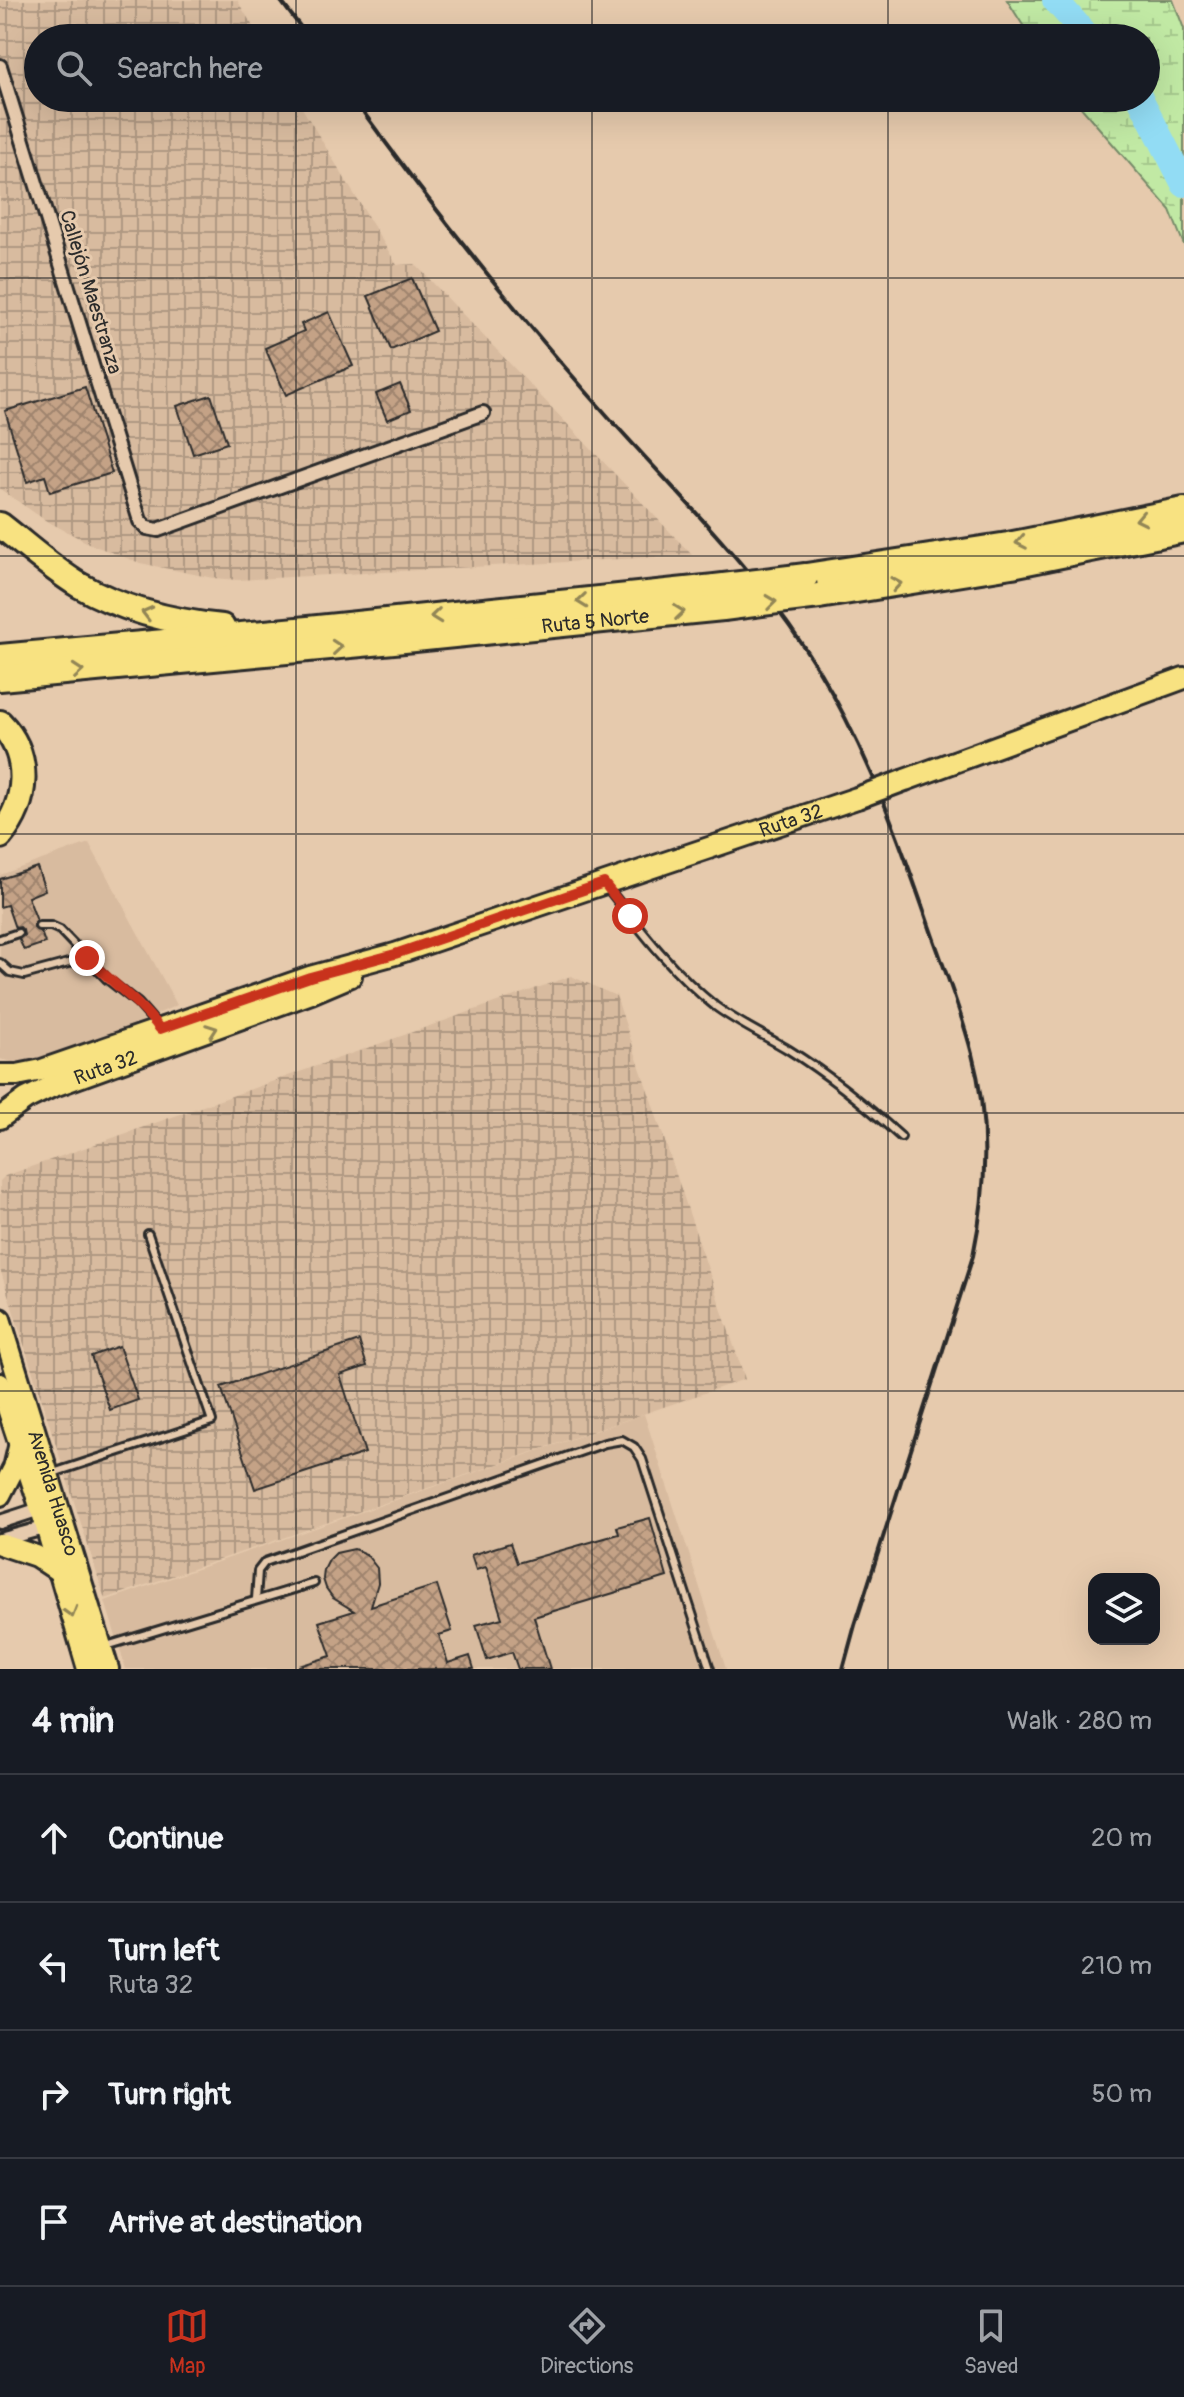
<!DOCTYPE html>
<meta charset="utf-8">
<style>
body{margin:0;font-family:Pangolin,sans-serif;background:#20242c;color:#f1f3f6}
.controls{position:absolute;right:24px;bottom:24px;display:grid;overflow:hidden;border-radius:16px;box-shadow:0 8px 32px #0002}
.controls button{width:72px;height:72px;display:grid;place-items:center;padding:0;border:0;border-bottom:2px solid #363941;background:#171b24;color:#f1f3f6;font:40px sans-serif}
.stop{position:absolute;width:24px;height:24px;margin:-18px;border:6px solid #c8321e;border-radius:50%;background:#fff}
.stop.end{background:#c8321e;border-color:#fff;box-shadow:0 2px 8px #0008}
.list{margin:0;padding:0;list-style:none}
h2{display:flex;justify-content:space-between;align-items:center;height:104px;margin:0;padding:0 32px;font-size:34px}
h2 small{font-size:26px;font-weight:400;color:#9ea1a6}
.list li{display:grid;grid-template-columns:52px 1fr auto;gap:24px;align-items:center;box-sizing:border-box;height:128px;padding:0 32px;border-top:2px solid #363941}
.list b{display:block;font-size:30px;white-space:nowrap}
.list p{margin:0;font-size:26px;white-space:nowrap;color:#9ea1a6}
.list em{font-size:26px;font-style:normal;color:#9ea1a6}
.icon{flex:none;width:44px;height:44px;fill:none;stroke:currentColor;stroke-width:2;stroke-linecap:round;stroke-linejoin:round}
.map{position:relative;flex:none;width:1184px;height:1669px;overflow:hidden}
.search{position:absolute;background:#171b24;box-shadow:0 8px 32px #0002;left:24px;right:24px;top:24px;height:88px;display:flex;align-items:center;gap:20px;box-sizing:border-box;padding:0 28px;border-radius:44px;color:#9ea1a6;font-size:30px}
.sheet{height:616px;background:#171b24}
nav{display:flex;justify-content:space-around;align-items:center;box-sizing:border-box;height:112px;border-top:2px solid #363941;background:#171b24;font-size:22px;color:#9ea1a6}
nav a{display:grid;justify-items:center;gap:4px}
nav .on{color:#c8321e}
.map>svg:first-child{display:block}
</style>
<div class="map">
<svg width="1184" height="1669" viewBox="0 0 1184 1669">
<defs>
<pattern id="industrial-grid" width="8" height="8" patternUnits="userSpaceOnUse" patternTransform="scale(2)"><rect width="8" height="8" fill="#d8bb9f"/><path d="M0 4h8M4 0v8" fill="none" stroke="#af9882"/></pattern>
<pattern id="wetland-marsh" width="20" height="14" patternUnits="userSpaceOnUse" patternTransform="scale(2)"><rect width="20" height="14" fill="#c1e9a4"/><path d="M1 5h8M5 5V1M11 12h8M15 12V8" fill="none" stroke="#a6c88d"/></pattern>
<pattern id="building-cross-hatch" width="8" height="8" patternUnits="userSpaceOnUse" patternTransform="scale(2)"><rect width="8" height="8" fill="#c4a286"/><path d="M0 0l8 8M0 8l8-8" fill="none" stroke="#9f846e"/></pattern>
</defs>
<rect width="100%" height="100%" fill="#e6caad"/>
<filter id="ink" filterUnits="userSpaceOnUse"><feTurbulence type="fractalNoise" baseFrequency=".0125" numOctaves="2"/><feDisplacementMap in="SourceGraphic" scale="16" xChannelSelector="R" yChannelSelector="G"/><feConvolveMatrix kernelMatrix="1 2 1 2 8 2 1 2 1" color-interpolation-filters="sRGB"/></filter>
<g filter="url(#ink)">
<g fill="#d8bb9f">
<polygon points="89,843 177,1005 122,1030 36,1060 12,1062 0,1059 0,875"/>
<polygon points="644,1414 726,1669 126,1669 105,1601"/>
</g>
<g fill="url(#industrial-grid)">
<polygon points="0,0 237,0 260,38 38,38 38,98 296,98 397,265 415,264 692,555 238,580 213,578 140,563 92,545 45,520 0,489"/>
<polygon points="571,976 616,996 745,1379 105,1599 0,1269 0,1181 5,1176"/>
</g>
<polygon fill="url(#wetland-marsh)" stroke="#768a68" stroke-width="2" points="1007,0 1173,0 1184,29 1184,245 1170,210 1073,98 1146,98 1146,38 1031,38"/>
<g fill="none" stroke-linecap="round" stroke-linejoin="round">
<g stroke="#92dcf4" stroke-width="26">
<polyline points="1055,0 1089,38"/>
<polyline points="1140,98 1184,184"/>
</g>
</g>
<g fill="url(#building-cross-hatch)" stroke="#2b2b2b" stroke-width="2">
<polygon points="412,278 435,331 391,350 368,296"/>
<polygon points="329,312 353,366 286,395 265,348 304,331 301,324"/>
<polygon points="400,384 411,410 387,420 376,394"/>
<polygon points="85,387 112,473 50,492 45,476 27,482 5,411"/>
<polygon points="211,395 227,443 193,454 177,406"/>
<polygon points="37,867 45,890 28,897 37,921 34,924 34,928 41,932 45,943 24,950 19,939 24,935 23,930 20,927 15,928 7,905 0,907 0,879"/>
<polygon points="359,1341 367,1366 340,1375 365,1453 255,1489 221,1387"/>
<polygon points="119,1346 138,1400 110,1410 91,1356"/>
<polygon points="650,1518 667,1577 534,1617 550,1669 518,1669 512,1652 487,1660 476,1625 502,1618 486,1567 476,1570 471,1555 510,1543 517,1563 619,1534 617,1527"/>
<polygon points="354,1549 366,1554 377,1568 378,1583 371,1606 437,1585 452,1631 439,1635 448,1663 470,1656 474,1669 299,1669 299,1666 331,1656 319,1622 354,1611 333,1598 326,1588 323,1579 324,1570 329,1560 336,1553"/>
</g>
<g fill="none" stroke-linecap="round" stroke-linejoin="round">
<defs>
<g id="lane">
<path d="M607 887C640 929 673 973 715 1006 738 1023 764 1035 789 1050 829 1075 866 1105 901 1137"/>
<polyline points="39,926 51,926 60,930 107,979 138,1003 158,1026"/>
<polyline points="0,939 18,933"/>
<polyline points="0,963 10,972 24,975 87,958"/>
<polyline points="50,1474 212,1421 148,1234"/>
<polyline points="256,1599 258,1571 265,1562 605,1443 622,1440 634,1447 642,1459 710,1669"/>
<polyline points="103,1647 314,1583"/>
</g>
<g id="street">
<polyline points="0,66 140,521 147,528 158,530 483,413"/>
<polyline points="0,1522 46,1507"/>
<polyline points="0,1540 51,1526"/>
</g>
<g id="primary">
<polyline points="905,780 1184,678"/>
<path id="s1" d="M0 1075H17L42 1070 310 977 395 954 857 798"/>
<path id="s2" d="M0 1118 26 1099 51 1087 311 993 351 976"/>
<path id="s3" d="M0 1319 108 1669"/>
<polyline points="0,1384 41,1509 88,1669"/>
<polyline points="0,1495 14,1468 20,1443"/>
<polyline points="0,1544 36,1556 60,1572"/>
</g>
<g id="highway">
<path d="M0 525C26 545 51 568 79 585 123 610 172 622 222 627"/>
<polyline points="806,576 1008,545 1184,510"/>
<polyline points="819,596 1012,565 1184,530"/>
<polyline points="0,657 308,629 715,587"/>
<path id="s4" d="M0 678 415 639 723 608"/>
<path d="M0 723C32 756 28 802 0 836"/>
</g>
</defs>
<use href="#lane" stroke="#2b2b2b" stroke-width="12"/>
<use href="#street" stroke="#2b2b2b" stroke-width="18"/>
<use href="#primary" stroke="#2b2b2b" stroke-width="26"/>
<use href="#highway" stroke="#2b2b2b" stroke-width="30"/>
<use href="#lane" stroke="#e6caad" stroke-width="6"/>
<use href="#street" stroke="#e6caad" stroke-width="12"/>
<use href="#primary" stroke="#f8e281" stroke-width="20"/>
<use href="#highway" stroke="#f8e281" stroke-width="24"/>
<g stroke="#2b2b2b" stroke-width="4">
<polyline points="280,0 309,38"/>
<path d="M353 98C434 210 521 319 613 422 685 502 761 576 818 669 869 753 901 844 933 937 947 976 962 1014 972 1054 990 1121 987 1189 973 1256L855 1625 843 1669"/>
</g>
<defs>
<polyline id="primary-bridge" points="857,798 905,780"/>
<g id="highway-bridge">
<polyline points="715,587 806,576"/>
<polyline points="723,608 819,596"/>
</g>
</defs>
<use href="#primary-bridge" stroke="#2b2b2b" stroke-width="26" stroke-linecap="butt"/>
<use href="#highway-bridge" stroke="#2b2b2b" stroke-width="30" stroke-linecap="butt"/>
<use href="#primary-bridge" stroke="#f8e281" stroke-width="20"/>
<use href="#highway-bridge" stroke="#f8e281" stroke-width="24"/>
</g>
<defs><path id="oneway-chevron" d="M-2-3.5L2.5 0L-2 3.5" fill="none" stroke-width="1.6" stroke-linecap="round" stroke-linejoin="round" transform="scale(2)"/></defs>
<g stroke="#928656">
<use href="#oneway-chevron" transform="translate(1141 519) rotate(168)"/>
<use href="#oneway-chevron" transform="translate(1021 542) rotate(169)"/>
<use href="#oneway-chevron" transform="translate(896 584) rotate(-9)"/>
<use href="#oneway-chevron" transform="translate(582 601) rotate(174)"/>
<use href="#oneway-chevron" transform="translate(771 602) rotate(-7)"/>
<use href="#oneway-chevron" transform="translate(679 612) rotate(-6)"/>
<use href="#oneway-chevron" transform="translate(147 613) rotate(-165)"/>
<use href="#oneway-chevron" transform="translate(436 616) rotate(174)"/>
<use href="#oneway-chevron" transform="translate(337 647) rotate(-5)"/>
<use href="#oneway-chevron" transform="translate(78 671) rotate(-5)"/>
<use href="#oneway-chevron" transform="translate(212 1030) rotate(-20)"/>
<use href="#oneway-chevron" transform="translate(71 1612) rotate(74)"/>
</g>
</g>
<g fill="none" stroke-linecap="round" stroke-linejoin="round" filter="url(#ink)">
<path stroke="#c8321e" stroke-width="10" d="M87 958C111 982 139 1001 160 1029L310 977 395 954 604 883 630 916"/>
</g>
<path fill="none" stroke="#2b2b2b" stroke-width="2" stroke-opacity="0.55" d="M296 0V38M592 0V38M888 0V38M296 98V1669M592 98V1669M888 98V1669M0 278H1184M0 556H1184M0 834H1184M0 1113H1184M0 1391H1184"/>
<g text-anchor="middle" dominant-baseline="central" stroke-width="6" stroke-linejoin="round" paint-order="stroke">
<g font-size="20" fill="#2b2b2b" stroke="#e6caad">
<text transform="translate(91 292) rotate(73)">Callejón Maestranza</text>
<text stroke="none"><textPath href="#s4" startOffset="598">Ruta 5 Norte</textPath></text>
<text stroke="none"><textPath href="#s1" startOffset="832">Ruta 32</textPath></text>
<text stroke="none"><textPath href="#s2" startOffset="118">Ruta 32</textPath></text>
<text stroke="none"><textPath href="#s3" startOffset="182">Avenida Huasco</textPath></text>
</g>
</g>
</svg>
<div class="controls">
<button><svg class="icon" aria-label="layers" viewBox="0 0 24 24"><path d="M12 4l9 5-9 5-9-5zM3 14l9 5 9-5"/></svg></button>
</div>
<div class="stop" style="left:630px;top:916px"></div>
<div class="stop end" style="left:87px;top:958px"></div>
<div class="search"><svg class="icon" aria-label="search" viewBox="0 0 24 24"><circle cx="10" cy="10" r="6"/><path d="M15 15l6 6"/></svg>Search here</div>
</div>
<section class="sheet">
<h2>4 min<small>Walk · 280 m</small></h2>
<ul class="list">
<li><svg class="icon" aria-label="ahead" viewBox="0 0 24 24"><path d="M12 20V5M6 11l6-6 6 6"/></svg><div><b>Continue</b></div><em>20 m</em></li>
<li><svg class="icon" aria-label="left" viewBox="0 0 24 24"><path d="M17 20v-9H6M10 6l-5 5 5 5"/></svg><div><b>Turn left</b><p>Ruta 32</p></div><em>210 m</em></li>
<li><svg class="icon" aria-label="right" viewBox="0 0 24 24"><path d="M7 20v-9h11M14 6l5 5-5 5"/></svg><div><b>Turn right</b></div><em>50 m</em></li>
<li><svg class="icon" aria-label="arrive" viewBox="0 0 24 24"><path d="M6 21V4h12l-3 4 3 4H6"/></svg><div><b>Arrive at destination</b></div></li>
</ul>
</section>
<nav>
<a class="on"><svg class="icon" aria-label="map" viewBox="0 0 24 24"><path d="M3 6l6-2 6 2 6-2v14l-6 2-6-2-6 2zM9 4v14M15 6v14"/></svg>Map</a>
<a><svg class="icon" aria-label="directions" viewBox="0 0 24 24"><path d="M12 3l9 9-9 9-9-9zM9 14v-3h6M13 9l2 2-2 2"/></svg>Directions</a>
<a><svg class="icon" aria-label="saved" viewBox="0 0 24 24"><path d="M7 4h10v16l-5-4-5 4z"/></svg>Saved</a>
</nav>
